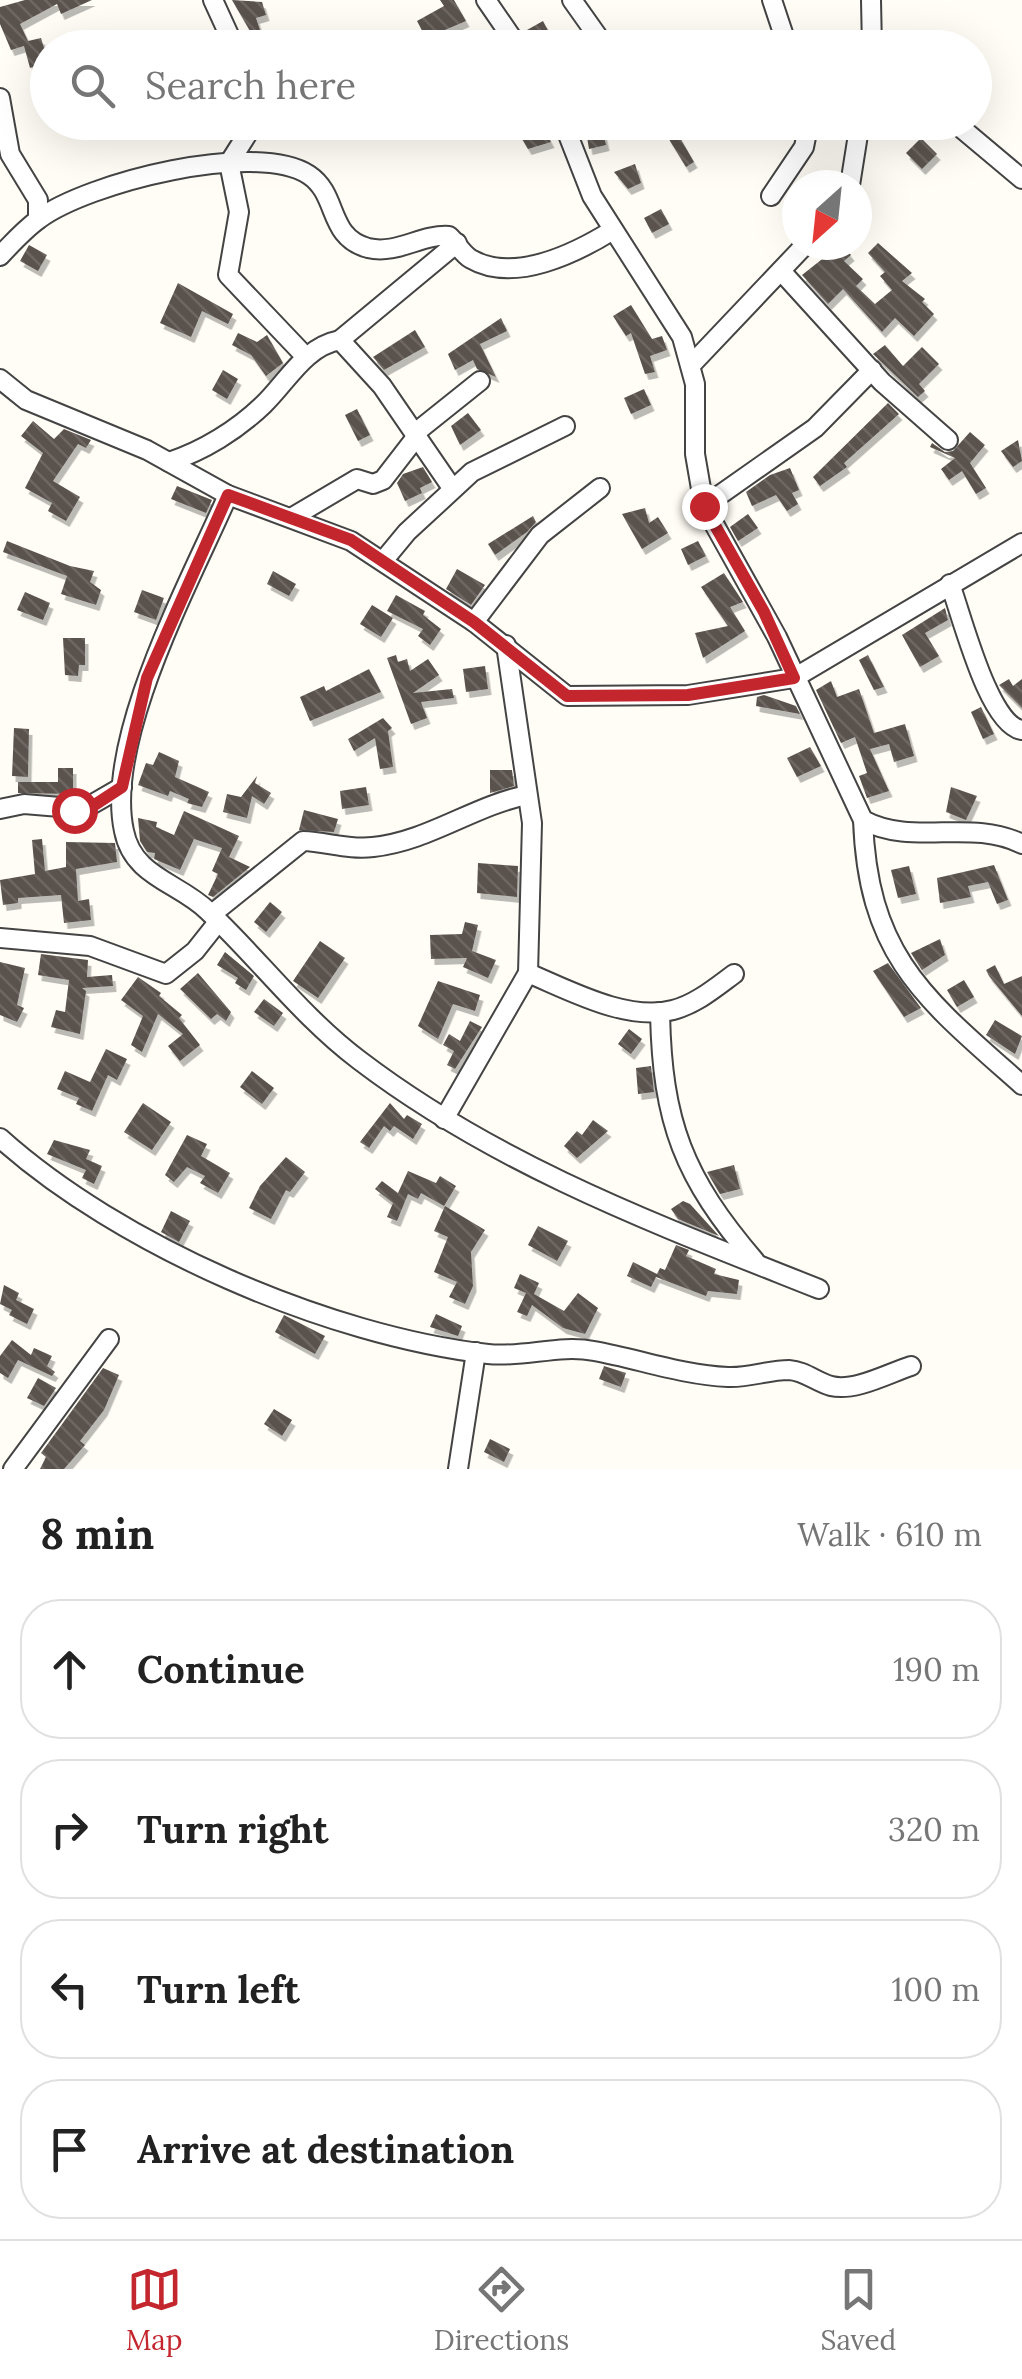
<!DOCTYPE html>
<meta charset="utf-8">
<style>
body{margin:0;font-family:Lora,serif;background:#f6f6f6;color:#222}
.compass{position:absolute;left:782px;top:170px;width:90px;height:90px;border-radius:50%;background:#fff;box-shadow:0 10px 40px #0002;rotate:207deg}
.stop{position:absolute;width:30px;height:30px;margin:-22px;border:8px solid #c4262e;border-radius:50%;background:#fff}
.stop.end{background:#c4262e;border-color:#fff;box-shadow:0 2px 10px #0008}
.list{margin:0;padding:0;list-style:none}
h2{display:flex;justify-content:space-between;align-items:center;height:130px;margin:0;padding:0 40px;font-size:42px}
h2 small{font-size:32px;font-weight:400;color:#767676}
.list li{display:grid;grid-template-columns:65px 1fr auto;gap:30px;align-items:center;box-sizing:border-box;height:140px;margin:0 20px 20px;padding:0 20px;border:2px solid #e0e0e0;border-radius:40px}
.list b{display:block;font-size:38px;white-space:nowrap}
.list em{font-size:32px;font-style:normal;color:#767676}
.icon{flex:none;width:55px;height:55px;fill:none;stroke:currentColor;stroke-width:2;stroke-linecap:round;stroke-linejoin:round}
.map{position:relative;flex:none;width:1022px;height:1469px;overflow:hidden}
.search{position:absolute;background:#fff;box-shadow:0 10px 40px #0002;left:30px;right:30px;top:30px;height:110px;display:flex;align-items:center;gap:25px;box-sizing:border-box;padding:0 35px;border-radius:55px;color:#767676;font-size:38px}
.sheet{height:770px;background:#fff}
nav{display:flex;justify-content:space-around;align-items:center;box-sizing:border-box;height:140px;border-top:2px solid #e0e0e0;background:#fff;font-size:28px;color:#767676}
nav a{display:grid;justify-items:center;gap:5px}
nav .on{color:#c4262e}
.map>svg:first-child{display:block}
</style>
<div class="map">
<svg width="1022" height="1469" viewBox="0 0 1022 1469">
<defs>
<pattern id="building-back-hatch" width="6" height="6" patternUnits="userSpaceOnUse" patternTransform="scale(2.5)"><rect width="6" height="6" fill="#5a524d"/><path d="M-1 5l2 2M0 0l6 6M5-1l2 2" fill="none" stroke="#6d6662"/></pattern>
<filter id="shadow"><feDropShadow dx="3.5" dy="6" stdDeviation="0" flood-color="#0004"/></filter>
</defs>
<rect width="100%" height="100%" fill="#fffdf5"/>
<g fill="url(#building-back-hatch)" filter="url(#shadow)">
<polygon points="25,0 92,0 61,14 57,4 20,24 28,41 41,38 48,61 30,68 24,46 11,50 0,24 0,7"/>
<polygon points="232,0 262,2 266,15 256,18 266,48 260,48"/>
<polygon points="440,0 454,0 466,21 426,38 417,21 444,6"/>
<polygon points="543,21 552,38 536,47 527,30"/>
<polygon points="535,122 540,122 551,142 528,149 518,132"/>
<polygon points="596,122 601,122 606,145 589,149 585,125"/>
<polygon points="676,131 694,162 686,167 667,136"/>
<polygon points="921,138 937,154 922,169 906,153"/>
<polygon points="635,164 641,183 628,189 614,172"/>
<polygon points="661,209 669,224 652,233 644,218"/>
<polygon points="878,243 912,273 902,281 925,299 922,302 934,314 914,336 895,318 882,332 843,289 828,304 802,275 826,256 817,245 843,245 851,255 844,261 863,279 856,286 875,304 892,290 880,276 885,272 868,253"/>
<polygon points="29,245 47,255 38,271 20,261"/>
<polygon points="178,283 233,314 228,324 202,311 191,337 160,323"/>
<polygon points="631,305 652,339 662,336 667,350 650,356 655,372 645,374 631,333 626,336 613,316"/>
<polygon points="501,318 507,331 480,344 496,377 477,369 473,360 455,370 448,354"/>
<polygon points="415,330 425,347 384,370 373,357"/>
<polygon points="238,333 257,342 267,335 283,363 266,376 251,355 232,345"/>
<polygon points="885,345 903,366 922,347 939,364 919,384 925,391 918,397 873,354"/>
<polygon points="223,370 238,379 227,399 212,390"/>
<polygon points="644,389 651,405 631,414 624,398"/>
<polygon points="888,403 899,414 844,463 847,467 820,486 813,477"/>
<polygon points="357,409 370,435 358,441 345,415"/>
<polygon points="468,413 481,430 460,445 451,426"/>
<polygon points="33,421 54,439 64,429 91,440 86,448 78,444 53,481 80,497 66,521 48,511 52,503 25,488 43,453 21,436"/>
<polygon points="970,432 985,445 970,463 986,488 976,494 962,471 949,480 941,469 955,458 930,447 932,443 945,452 953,451"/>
<polygon points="1018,440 1022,461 1013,467 1001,451"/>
<polygon points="423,467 432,482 420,488 422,493 405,501 397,483 403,474"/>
<polygon points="790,468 799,490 792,493 798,504 787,511 776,495 752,506 746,492 770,475"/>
<polygon points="177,486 212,500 206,513 171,499"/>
<polygon points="645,508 649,523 658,517 668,533 642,549 622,514"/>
<polygon points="748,514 758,528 738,541 730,527"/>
<polygon points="533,516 536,522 527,532 495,555 488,544"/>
<polygon points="7,541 70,566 94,571 90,582 101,590 96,605 61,594 67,576 3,552"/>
<polygon points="698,541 706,556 688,565 681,549"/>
<polygon points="457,569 485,585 471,605 446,589"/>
<polygon points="273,571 296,584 289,596 267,584"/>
<polygon points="724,573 743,602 730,607 745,631 703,658 695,633 728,626 701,587"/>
<polygon points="142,590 164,598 156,620 134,612"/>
<polygon points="25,592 50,603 43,620 17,610"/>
<polygon points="396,595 425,611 423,615 441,629 430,645 418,636 423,629 387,611"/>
<polygon points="372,605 393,618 381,637 360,624"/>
<polygon points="945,608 948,620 925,633 939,656 920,667 902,635"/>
<polygon points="63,638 85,638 85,665 79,665 78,676 65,675"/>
<polygon points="396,655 398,662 407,659 410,671 428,659 439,675 413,693 452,689 454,698 421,702 427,718 411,724 387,658"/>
<polygon points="868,655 884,687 874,690 859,660"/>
<polygon points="485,666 488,689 466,692 463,669"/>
<polygon points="369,669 381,692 310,721 300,697 324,686 326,691"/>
<polygon points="1009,679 1013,686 1022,679 1022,708 999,685"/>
<polygon points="831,681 837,697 859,689 874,733 905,724 914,756 894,762 889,744 870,749 889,791 867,798 859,776 867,773 855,737 841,743 816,690"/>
<polygon points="764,695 796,706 800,714 756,706 757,697"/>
<polygon points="981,707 994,734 983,739 971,712"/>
<polygon points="383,718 392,728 388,731 393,767 380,769 375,738 354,751 348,739"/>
<polygon points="14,728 29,729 28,777 12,776"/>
<polygon points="810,747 821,766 797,777 787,758"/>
<polygon points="159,752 179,761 175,777 209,792 202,807 187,803 189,799 170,791 168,796 138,785 146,763 153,765"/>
<polygon points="58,768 73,768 73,794 18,793 18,782 58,782"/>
<polygon points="490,770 512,770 514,786 490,793"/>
<polygon points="257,776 255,783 271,793 264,804 252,796 247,818 223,812 227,794 241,797"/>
<polygon points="366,787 369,805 342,809 340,791"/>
<polygon points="951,787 977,796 966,820 946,812"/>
<polygon points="304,810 338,819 334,832 299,830"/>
<polygon points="184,811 239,836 229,857 250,867 213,897 208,895 218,874 212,871 222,848 194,839 180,870 154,859 155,853 147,852 140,841 138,818 157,822 156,827 174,835"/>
<polygon points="42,839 45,871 66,867 66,842 115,843 117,862 76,869 78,901 89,899 91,920 64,923 61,895 18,898 18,903 3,905 0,880 35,874 32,840"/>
<polygon points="478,863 518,866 517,897 477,893"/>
<polygon points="994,865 1008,900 997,904 988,882 968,886 971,897 940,903 937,878"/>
<polygon points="909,866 916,894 898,898 891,870"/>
<polygon points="270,902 282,912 266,932 254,922"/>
<polygon points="465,922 478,925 472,951 496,960 488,978 463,967 467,958 431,959 430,935 462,934"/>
<polygon points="940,939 945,955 922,970 911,953"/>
<polygon points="320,941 345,958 318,998 293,981"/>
<polygon points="225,952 254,976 246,990 235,983 238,978 217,965"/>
<polygon points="41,954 88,960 87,977 112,975 113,986 82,988 86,991 80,1034 51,1027 56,1010 65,1012 69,980 38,975"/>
<polygon points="0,962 25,968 17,1005 24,1008 17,1022 0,1015"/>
<polygon points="888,963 921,1008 904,1017 873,971"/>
<polygon points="995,965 1004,984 1022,976 1022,1016 989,976 986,970"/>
<polygon points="198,973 231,1012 226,1021 217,1014 211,1019 180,989"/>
<polygon points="138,977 161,993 159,996 182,1015 179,1018 200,1045 180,1061 168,1046 183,1034 158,1014 142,1052 131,1045 143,1016 121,1000"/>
<polygon points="964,980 974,997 957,1007 947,990"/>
<polygon points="438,981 480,995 475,1011 453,1004 438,1039 418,1026"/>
<polygon points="264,999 283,1013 274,1026 254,1012"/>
<polygon points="995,1020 1022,1036 1015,1054 986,1035"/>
<polygon points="470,1021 482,1027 455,1069 447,1065 454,1051 443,1045 449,1034 460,1041"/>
<polygon points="629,1029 642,1039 631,1054 618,1044"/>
<polygon points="106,1049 127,1059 117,1080 108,1075 92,1111 76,1104 79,1098 57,1089 65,1071 90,1082"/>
<polygon points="651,1066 654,1092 638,1094 636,1068"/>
<polygon points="252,1071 274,1088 262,1104 240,1087"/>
<polygon points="143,1103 171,1122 152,1150 124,1132"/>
<polygon points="390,1103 404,1119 407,1115 422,1124 413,1139 394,1126 390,1131 384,1126 369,1148 360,1142"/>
<polygon points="593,1120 608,1131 577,1158 564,1146 577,1131 582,1135"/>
<polygon points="187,1135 207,1144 201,1156 230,1173 218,1193 200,1183 205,1176 187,1167 174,1182 165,1175"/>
<polygon points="54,1140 90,1150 86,1159 102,1166 94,1184 82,1178 86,1170 47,1154"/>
<polygon points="286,1157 305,1172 290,1192 286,1190 271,1219 249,1208 260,1186"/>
<polygon points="734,1165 740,1189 720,1194 707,1172"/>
<polygon points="408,1171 436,1183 440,1176 456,1186 444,1206 421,1193 418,1199 408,1194 397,1221 387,1217 393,1203 375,1189 382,1181 398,1193"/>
<polygon points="683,1201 690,1204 719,1236 678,1219 671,1209"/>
<polygon points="445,1206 485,1230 471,1252 473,1286 465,1304 449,1297 457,1282 434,1272 448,1237 434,1231"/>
<polygon points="171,1211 190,1221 179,1242 161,1232"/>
<polygon points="538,1226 568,1241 557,1261 528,1245"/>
<polygon points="676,1245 689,1250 686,1256 716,1269 714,1274 739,1280 737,1294 708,1291 706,1296 656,1277 651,1287 627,1276 633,1262 657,1274 660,1268 665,1270"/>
<polygon points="520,1274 539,1283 534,1294 564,1311 578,1293 598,1308 585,1334 563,1328 532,1305 527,1316 517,1312 526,1293 514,1288"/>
<polygon points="4,1285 19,1293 16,1300 34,1309 27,1324 9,1315 12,1310 0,1304"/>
<polygon points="436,1314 462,1326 458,1336 430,1327"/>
<polygon points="284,1315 325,1336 315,1354 275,1332"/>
<polygon points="12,1340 31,1355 34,1348 52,1356 47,1366 55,1372 52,1376 18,1360 8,1378 0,1373 0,1356"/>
<polygon points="604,1366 626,1373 621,1387 599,1379"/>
<polygon points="103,1368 119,1375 104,1410 80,1441 85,1445 64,1469 40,1469 46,1457 41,1453"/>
<polygon points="38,1378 56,1388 44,1406 27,1398"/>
<polygon points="274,1409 292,1420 282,1436 264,1424"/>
<polygon points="490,1439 510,1449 504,1462 484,1452"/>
</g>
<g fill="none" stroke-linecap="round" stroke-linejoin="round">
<defs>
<g id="minor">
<polyline points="213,0 235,48"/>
<polyline points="486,0 519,48"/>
<polyline points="572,0 606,48"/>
<polyline points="772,0 788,48"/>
<polyline points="871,0 872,48"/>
<polyline points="0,98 10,154 38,200 38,219"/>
<polyline points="255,122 229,163 239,212 228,275 305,356"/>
<path d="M563 122 592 196 682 337 695 384V454L704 506 777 637 863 820C913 847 970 818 1022 844"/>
<polyline points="954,122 1022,179"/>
<polyline points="850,185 860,122"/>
<polyline points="771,196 804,147 809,122"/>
<path d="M0 256C12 243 25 229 39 219 87 183 255 140 309 175 339 195 327 237 368 248 397 255 421 234 449 236 457 243 462 254 471 259 514 284 576 253 613 230"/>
<polyline points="781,271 882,382 948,440"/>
<polyline points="340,340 457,243"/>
<polyline points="692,364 805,245"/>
<polyline points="0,379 26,400 147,450 228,495 351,541 474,622 567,696 688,695 794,678 1022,543"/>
<polyline points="415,433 480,381"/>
<path d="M169 462C203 451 237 430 263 405 288 381 304 347 340 340L382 386 452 488"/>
<path d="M228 495C191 580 104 739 124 831 133 877 178 882 208 911 260 960 302 1017 359 1060 498 1166 658 1225 819 1289"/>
<polyline points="704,506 815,428 872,370"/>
<polyline points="291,518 357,479 373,484 383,480 417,436"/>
<polyline points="383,561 407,532 472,472 565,426"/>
<path d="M950 584C962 616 989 726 1022 730"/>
<polyline points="474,622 540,535 600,488"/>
<polyline points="0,809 24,804 84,809 122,787"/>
<path d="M863 820C868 957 925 999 1022 1085"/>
<path d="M212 914 303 841C327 842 349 850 373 847 429 841 473 806 527 795"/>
<polyline points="0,938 90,946 166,974 195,951 218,922"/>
<path d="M528 973C569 990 627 1022 673 1010 696 1004 715 988 734 974"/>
<path d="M660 1012C662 1123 684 1178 755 1261"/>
<polyline points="444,1119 528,973 532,823 506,645"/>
<path d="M0 1138C119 1245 328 1336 488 1354 524 1358 559 1344 594 1351 639 1359 682 1375 728 1377 749 1378 768 1370 789 1370 805 1371 816 1382 831 1386 855 1392 889 1373 911 1366"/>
<polyline points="13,1469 109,1339"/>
<polyline points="458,1469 476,1352"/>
</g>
</defs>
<use href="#minor" stroke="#444" stroke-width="22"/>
<use href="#minor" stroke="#fff" stroke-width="18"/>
</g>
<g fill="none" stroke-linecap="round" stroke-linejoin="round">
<polyline stroke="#c4262e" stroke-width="12" points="74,810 96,804 122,787 147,678 228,495 351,540 474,622 567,696 688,695 794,678 764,612 704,506"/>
</g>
</svg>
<svg class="compass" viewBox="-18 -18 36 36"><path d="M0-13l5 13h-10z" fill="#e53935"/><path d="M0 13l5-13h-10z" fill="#767676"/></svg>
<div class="stop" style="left:74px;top:810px"></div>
<div class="stop end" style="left:704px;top:506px"></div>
<div class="search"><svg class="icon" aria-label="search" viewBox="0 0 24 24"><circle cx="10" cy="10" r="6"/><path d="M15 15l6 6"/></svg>Search here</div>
</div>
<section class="sheet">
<h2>8 min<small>Walk · 610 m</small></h2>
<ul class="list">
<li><svg class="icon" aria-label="ahead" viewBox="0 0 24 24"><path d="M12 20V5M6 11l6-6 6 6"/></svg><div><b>Continue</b></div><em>190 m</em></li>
<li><svg class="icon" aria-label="right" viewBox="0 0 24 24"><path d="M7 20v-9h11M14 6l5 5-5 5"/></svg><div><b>Turn right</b></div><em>320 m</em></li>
<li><svg class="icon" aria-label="left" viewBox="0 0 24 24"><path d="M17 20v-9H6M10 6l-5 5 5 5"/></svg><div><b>Turn left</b></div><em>100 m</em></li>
<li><svg class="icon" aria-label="arrive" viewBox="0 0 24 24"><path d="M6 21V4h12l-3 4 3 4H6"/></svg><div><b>Arrive at destination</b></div></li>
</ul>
</section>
<nav>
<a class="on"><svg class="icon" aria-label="map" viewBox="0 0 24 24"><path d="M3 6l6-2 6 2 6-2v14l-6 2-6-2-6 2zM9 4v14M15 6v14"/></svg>Map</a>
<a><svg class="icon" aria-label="directions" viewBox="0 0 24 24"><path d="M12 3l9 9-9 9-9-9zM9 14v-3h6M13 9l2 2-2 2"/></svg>Directions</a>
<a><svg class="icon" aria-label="saved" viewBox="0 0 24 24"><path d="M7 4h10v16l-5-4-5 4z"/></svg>Saved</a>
</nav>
